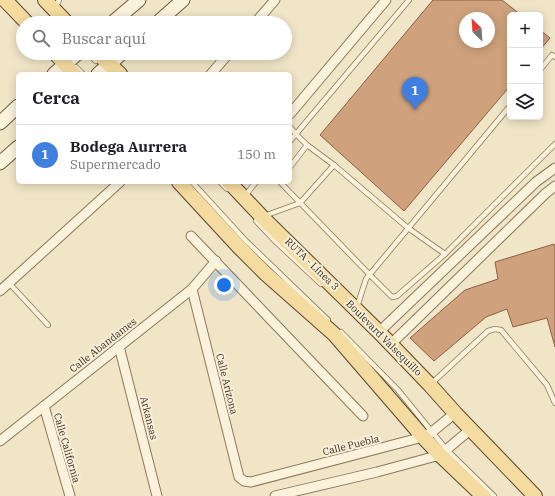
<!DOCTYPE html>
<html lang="es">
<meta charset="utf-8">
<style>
body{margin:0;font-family:"IBM Plex Serif",serif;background:#f2f2f2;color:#202124}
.controls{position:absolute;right:12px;top:12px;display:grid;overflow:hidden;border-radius:6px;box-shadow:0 2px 10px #0003}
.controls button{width:36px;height:36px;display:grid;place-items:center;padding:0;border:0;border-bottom:1px solid #e0e0e0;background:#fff;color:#202124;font:20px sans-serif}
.compass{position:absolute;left:459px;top:12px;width:36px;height:36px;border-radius:50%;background:#fff;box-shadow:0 2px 10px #0003;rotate:335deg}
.you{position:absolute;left:224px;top:285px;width:14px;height:14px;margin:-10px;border:3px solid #fff;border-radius:50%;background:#1a73e8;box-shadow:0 0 0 6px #1a73e833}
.badge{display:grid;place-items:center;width:26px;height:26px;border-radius:50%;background:#7c3aed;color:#fff;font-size:13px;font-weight:700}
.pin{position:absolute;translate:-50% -33px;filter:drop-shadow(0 1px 2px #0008)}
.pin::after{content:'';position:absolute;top:21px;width:14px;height:12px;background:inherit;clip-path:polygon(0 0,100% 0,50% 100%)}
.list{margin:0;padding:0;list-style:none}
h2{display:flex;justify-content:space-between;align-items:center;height:52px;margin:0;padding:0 16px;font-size:17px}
h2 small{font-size:13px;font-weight:400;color:#757577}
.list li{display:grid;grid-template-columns:26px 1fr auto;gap:12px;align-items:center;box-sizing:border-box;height:60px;padding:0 16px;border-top:1px solid #e0e0e0}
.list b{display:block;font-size:15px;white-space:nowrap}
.list p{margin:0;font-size:13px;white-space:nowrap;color:#757577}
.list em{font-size:13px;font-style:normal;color:#757577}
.icon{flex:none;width:22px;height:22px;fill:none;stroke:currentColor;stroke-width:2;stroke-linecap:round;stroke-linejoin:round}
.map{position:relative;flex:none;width:555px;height:496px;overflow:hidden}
.search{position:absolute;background:#fff;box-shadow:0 2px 10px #0003;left:16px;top:16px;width:276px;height:44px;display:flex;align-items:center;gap:10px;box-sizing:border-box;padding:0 14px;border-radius:22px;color:#757577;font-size:15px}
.panel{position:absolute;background:#fff;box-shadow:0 2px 10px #0003;left:16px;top:72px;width:276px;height:112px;border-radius:6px}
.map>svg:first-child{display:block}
</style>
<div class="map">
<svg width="555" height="496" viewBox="0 0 555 496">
<rect width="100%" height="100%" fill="#f0e5c7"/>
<g fill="#cfa17c" stroke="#8d6040" fill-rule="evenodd">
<path d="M433 0H502L521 15H510V86L404 211 320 135ZM465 18H489V42H465Z"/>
<polygon points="540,30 550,38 540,50"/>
<polygon points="554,244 555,247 555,347 547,318 513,327 507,309 486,317 434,361 410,338 465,290 498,279 495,262"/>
</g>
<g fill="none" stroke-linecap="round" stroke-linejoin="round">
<defs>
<g id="service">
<polyline points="55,8 59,0"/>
<polyline points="87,53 96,61"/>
<polyline points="76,67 83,74"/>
<polyline points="540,70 552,55 555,57"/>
<polyline points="290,127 296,134 307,145 334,165 408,228 445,254"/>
<polyline points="290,141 409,0"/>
<polyline points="290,167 307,145"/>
<polyline points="192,182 246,241 328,320"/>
<polyline points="220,182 227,189"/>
<polyline points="280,182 370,275 392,297 397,296 445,254 555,144"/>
<polyline points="245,196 256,182"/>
<polyline points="264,216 300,203 334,165"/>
<polyline points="256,221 274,240 321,284"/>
<polyline points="9,283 48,325"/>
<polyline points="357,307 366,279 510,106"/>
<polyline points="341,332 398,390 432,432 447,450 494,496"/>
<polyline points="431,384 488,331 495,329 501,330 547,385 555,403"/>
</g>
<g id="minor">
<polyline points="255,23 275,0"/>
<polyline points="211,74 229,53"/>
<polyline points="290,114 386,0"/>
<polyline points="191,236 363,416"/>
<polyline points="192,289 239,477 244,481 251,482 423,437 432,432 455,413"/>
<polyline points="0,291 120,182"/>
<polyline points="379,332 536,182 555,168"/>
<polyline points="391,344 546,193 555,186"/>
<polyline points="119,346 157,496"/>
<polyline points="44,406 70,496"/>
<polyline points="0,441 192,289 216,261"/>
<polyline points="275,496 377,472 440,455 471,429"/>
</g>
<g id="secondary">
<polyline points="112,23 139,0"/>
<polyline points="157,23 183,0"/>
<polyline points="54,74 78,53"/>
<polyline points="98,74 122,53"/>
<polyline points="0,123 18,106"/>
<polyline points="0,163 18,147"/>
</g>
<g id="primary">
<polyline points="5,0 27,23"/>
<polyline points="45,0 67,23"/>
<polyline points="55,53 74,74"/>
<polyline points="97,53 120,74"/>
<polyline points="179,182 239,247 266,274 334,334 423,437 440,455 483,496"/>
<polyline points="229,182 262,217 379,332 430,385 455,413 535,496"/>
</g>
</defs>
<use href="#service" stroke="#8d775b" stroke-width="6"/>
<use href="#minor" stroke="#8d775b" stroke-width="11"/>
<use href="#secondary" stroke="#6f583e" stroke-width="15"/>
<use href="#primary" stroke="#5b452f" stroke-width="16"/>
<use href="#service" stroke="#faf2db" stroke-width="4.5"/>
<use href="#minor" stroke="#faf2db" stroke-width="9"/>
<use href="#secondary" stroke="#faf2db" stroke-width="13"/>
<use href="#primary" stroke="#f4db9f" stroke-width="14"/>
</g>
<g text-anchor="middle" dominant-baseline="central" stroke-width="4" stroke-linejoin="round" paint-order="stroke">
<g font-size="10" fill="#3d2e20" stroke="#f7efd7">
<text transform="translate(312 264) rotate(44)">RUTA - Línea 3</text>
<text transform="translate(384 338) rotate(45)">Boulevard Valsequillo</text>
<text transform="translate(103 345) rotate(-38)">Calle Abandames</text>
<text transform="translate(227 384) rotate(76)">Calle Arizona</text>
<text transform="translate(149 418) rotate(76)">Arkansas</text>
<text transform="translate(351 445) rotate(-14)">Calle Puebla</text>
<text transform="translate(67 448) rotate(74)">Calle California</text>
</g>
</g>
</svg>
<div class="controls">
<button>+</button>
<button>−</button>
<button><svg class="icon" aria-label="layers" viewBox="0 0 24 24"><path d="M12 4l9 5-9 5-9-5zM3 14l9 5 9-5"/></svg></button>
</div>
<svg class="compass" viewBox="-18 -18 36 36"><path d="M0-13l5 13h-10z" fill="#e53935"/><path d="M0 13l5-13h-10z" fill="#757577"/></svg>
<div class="you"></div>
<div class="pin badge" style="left:415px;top:110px;background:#3f7fe0">1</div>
<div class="search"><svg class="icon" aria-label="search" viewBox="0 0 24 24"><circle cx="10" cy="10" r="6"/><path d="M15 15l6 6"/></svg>Buscar aquí</div>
<section class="panel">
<h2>Cerca<small></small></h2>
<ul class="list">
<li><span class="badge" style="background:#3f7fe0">1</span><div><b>Bodega Aurrera</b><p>Supermercado</p></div><em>150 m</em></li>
</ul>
</section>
</div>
